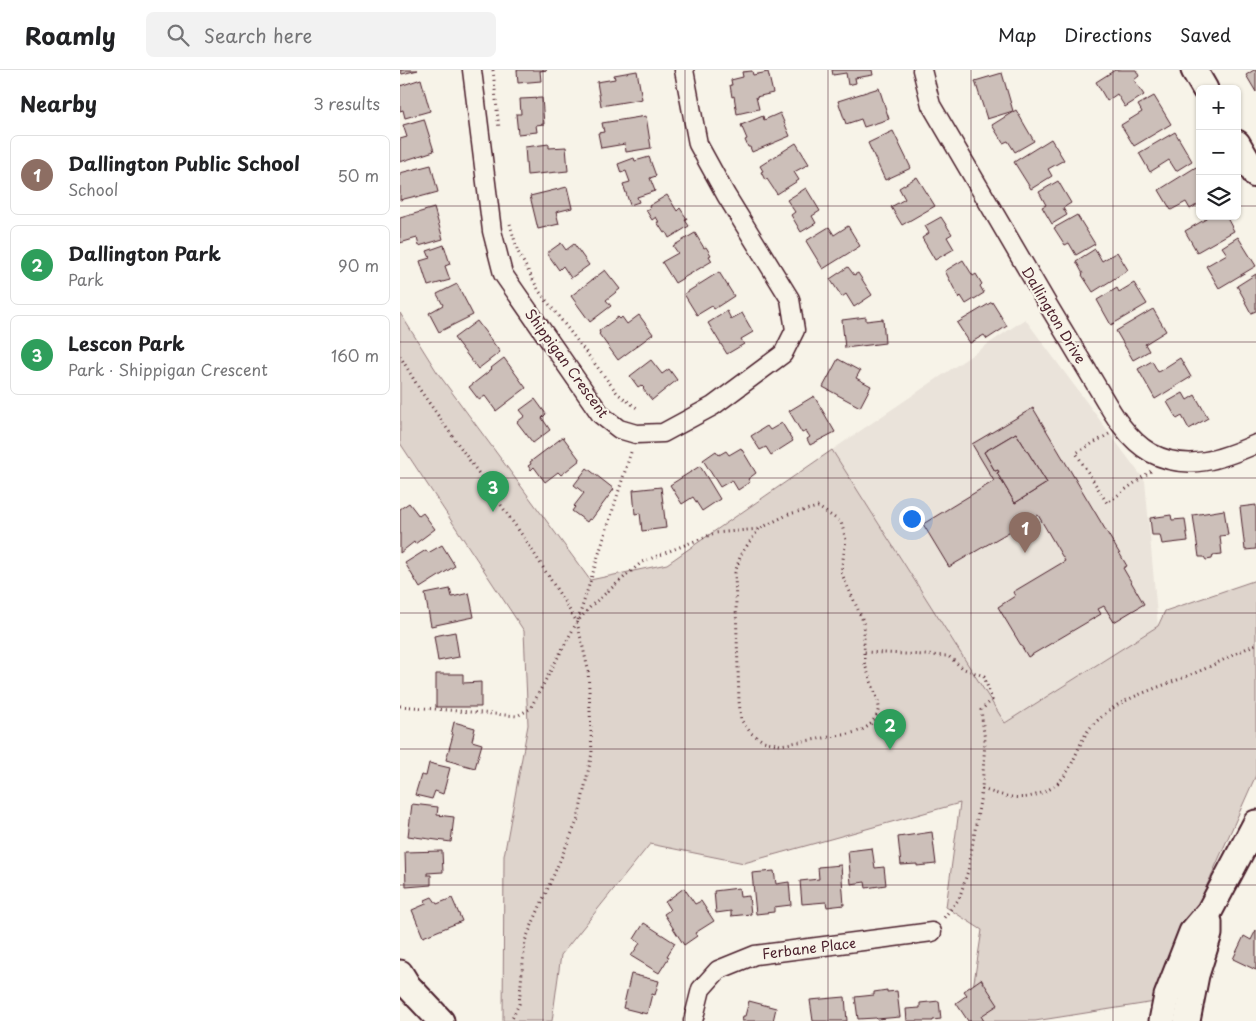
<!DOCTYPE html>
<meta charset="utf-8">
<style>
body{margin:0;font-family:"Playpen Sans",sans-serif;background:#f2f2f2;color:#202124}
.controls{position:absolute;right:15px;top:15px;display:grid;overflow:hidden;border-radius:8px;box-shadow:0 1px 4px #0004}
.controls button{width:45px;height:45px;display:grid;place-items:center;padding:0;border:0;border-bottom:1px solid #e0e0e0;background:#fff;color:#202124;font:25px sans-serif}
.you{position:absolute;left:511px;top:448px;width:18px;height:18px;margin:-12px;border:4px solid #fff;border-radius:50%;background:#1a73e8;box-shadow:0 0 0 8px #1a73e833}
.badge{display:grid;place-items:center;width:32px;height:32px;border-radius:50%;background:#b45309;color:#fff;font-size:16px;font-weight:700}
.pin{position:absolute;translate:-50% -41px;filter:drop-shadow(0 1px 2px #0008)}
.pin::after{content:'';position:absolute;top:26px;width:18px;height:15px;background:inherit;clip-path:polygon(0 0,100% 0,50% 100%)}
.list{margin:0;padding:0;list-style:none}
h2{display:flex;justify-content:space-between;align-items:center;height:65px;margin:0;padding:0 20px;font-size:21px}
h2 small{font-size:16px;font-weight:400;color:#757577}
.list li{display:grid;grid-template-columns:32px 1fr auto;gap:15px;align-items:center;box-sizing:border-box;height:80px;margin:0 10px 10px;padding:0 10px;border:1px solid #e0e0e0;border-radius:8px}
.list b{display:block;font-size:19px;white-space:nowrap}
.list p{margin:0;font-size:16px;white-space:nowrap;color:#757577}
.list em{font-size:16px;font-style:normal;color:#757577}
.icon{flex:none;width:28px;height:28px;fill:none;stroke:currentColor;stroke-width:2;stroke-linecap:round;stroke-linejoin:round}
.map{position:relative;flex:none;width:856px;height:951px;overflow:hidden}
header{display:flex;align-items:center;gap:30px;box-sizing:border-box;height:70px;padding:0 25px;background:#fff;border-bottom:1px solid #e0e0e0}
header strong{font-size:24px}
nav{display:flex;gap:28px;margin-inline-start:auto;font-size:18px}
.search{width:350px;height:45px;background:#f2f2f2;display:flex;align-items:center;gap:12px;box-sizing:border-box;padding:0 18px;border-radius:8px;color:#757577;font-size:19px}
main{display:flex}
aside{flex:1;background:#fff}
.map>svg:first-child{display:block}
</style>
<header>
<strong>Roamly</strong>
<div class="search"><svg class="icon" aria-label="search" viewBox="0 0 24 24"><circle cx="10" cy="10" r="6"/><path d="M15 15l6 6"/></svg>Search here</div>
<nav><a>Map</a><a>Directions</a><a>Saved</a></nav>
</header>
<main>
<aside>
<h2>Nearby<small>3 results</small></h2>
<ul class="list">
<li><span class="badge" style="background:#8d6e63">1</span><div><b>Dallington Public School</b><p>School</p></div><em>50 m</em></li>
<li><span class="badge" style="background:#2e9e5b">2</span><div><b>Dallington Park</b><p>Park</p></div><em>90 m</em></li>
<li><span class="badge" style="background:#2e9e5b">3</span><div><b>Lescon Park</b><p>Park · Shippigan Crescent</p></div><em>160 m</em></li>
</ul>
</aside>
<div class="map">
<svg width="856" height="951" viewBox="0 0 856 951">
<rect width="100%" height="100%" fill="#f7f3e8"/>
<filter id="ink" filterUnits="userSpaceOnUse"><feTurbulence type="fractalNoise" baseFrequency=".02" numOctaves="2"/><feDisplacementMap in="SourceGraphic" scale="10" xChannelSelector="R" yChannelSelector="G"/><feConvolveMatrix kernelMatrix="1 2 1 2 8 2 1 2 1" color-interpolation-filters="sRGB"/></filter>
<g filter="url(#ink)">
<polygon fill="#eae3da" points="625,249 745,411 758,556 605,653 432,380"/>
<polygon fill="#ded4cc" stroke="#947a7c" points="0,243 37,302 190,510 267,494 432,380 605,653 758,556 765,541 856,510 856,705 755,932 635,951 568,951 582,860 546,837 560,733 344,793 250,774 161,885 152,951 103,951 104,786 128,655 124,561 0,373"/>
<g fill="#ccbfb9" stroke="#4a1f2b" fill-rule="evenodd">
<polygon points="0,0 18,0 2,4"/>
<polygon points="117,0 147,0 140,1 141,11 118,13"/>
<polygon points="432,0 472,0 473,5 455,8 456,13 448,15 446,3 433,5"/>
<polygon points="715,0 736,0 739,6 734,10 744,25 725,37 717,24 707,31 696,12"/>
<polygon points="854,0 856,0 856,22 846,5"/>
<polygon points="237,1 242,29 201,36 197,12 215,9 214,5"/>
<polygon points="352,1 353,5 368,2 373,23 356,27 359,39 337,44 334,26 332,27 330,15 332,15 331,10 343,7 342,2"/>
<polygon points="602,3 613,41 587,49 575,11"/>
<polygon points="21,9 30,41 5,48 3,40 0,41 0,16"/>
<polygon points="479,18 489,49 464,57 461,49 446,54 438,31"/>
<polygon points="754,26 771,54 734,76 721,55 742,42 738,35"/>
<polygon points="142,28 144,54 136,55 137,62 118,64 116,44 121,44 120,29"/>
<polygon points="616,40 634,71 615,82 608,71 603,73 592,55"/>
<polygon points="380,43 390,66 352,82 350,77 348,77 345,70 347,69 341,55 363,46 364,50"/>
<polygon points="246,46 251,78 226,82 225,74 201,78 198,63 204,62 202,53"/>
<polygon points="24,49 34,81 0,92 0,69 7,67 3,55"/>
<polygon points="493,61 511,98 485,110 468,73"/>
<polygon points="775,62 792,91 776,101 769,90 750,102 739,83"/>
<polygon points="651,69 664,90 648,99 652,106 631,119 614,92"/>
<polygon points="396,73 409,94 394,102 399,110 377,124 367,109 365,110 361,102 363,101 360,96"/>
<polygon points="149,74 149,78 166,77 168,101 127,105 125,77"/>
<polygon points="249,87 256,106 250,108 255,121 237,127 239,132 230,135 223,114 230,112 226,101 221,103 218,94 234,88 235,91"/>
<polygon points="31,95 38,122 16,128 16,126 0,130 0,103"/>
<polygon points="796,97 800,104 800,133 790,139 786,132 771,140 759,120"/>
<polygon points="517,107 535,136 502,155 491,137 505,129 499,118"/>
<polygon points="658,111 671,133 663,138 667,145 652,154 642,137 646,135 639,122"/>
<polygon points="167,117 172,138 156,142 159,154 138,159 130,126"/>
<polygon points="406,118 420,141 412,146 416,153 401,162 391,145 395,142 387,130"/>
<polygon points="267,125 277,141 280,138 287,149 285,150 289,156 269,168 266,162 264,163 257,152 259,152 256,147 252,150 246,140 250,138 249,136"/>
<polygon points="34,138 43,169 19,176 17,168 0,173 0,148"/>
<polygon points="677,145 695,174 676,185 669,173 665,175 654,158"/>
<polygon points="804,146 826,146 834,161 797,182 785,161 806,149"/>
<polygon points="541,147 552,164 547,167 554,179 535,190 522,168 529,163 525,156"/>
<polygon points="448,156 460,176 423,199 406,171 429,157 434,165"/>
<polygon points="295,163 304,178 306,177 311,185 309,186 312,191 275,213 262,192 278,183 273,176"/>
<polygon points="838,167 856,196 819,218 806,196 827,184 822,177"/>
<polygon points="161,173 166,180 174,174 189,195 171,208 163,196 159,200 147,183"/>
<polygon points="44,175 50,194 45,196 50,210 28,216 20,191 30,188 27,181"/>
<polygon points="695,179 702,191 717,182 728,200 693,222 682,205 683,204 676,191"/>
<polygon points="563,190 573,206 576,204 582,214 580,216 584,223 566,234 561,226 559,228 545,201"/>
<polygon points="448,197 454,205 458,203 472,225 454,237 446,224 442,227 430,209"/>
<polygon points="205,200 220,219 206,230 211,236 190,252 171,226"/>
<polygon points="319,202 334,226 314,239 312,236 297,245 284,224"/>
<polygon points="856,204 856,241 851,243 845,232 846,232 837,216"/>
<polygon points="734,213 747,234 711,255 697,230 717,218 719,222"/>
<polygon points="57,214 73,245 39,262 29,243 43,235 37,224"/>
<polygon points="592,232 607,256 587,269 584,265 570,273 557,253"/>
<polygon points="753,239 766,261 745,274 749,281 733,290 716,261"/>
<polygon points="327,241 331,249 342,243 353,262 341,269 344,274 327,284 308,253"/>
<polygon points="239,245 253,264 218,290 199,264 200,263 199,261 218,247 220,249 222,247 227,254"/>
<polygon points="466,247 466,251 483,249 485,273 445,278 442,250"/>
<polygon points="77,251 100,282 78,299 54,268"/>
<polygon points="104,288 126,318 96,341 85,326 79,330 69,317 92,299 91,298"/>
<polygon points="780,288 791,307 755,329 738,299 752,291 758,302"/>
<polygon points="438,289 460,301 456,308 471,316 460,337 423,317"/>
<polygon points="251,290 262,304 269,299 277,310 252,330 243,319 244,318 241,315 238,317 230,306"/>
<polygon points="783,323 787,330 795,325 808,348 789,359 782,346 777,349 767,332"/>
<polygon points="414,326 435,362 410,375 407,369 410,367 406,361 402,363 389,341"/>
<polygon points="135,329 146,344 142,348 150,360 133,373 117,352 125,346 120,340"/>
<path d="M633 338 727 496 723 498 744 534 714 552 704 536 698 539 701 544 628 587 598 537 615 526 613 522 665 491 638 445 549 497 523 454 594 411 572 374ZM616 363 647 413 615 433 597 403 599 402 598 400 595 401 584 382Z"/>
<polygon points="382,353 393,371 371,385 366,377 360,380 351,366 367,356 370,360"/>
<polygon points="616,363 647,413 615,433 597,403 599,402 598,400 595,401 584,382"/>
<polygon points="163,367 180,390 161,405 158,402 145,412 134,397 131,400 128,396 131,394 130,392"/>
<polygon points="341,378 356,403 348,409 350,412 338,420 332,410 320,417 303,390 316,381 319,385 326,381 329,385"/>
<polygon points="300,396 320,429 302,441 293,427 282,434 270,415"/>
<polygon points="187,398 214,419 191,450 189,449 187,452 172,441 175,437 174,436 184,423 174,415"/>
<polygon points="261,417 266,458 242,461 240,443 235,444 233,420"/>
<polygon points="9,433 19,446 23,443 35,459 15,474 14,472 0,483 0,439"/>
<polygon points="856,435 856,479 845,480 840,437"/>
<polygon points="824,440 828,465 820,466 822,484 813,485 812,489 806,490 804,487 799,487 793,445"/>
<polygon points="771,445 772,450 785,449 788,471 762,474 760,465 752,465 750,448"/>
<polygon points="42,475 55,496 20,518 5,493 26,480 28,483"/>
<polygon points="50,519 52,527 69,523 74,547 31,556 25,524"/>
<polygon points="55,562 59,587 38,591 34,566"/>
<polygon points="36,604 63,604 63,613 81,612 81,637 36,637"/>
<polygon points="54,652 75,658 72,671 82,674 75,698 46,690 53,665 51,665"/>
<polygon points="29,693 50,698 43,724 35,721 32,729 15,725 21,705 26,706"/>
<polygon points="12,734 38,737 37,745 54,747 51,772 8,766"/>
<polygon points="532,762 536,794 517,796 517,794 501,795 498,767"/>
<polygon points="472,778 475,798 484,797 486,815 466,818 465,812 451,814 448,781"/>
<polygon points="42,781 43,802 27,803 27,805 31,805 31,815 6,817 5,782"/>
<polygon points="441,795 444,835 427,837 426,832 402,834 400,811 419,809 418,797"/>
<polygon points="374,801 376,814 389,812 391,835 374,837 374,842 356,844 352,803"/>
<polygon points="284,818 295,834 301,831 314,851 295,863 297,866 284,875 264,844 270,840 265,832"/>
<polygon points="339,818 340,827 349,826 351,844 331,846 331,841 316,843 314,821"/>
<polygon points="32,827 37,834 52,828 62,851 23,867 12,840 26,834 25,830"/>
<polygon points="244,853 275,873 267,886 269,887 259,903 231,886 240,873 234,869"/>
<polygon points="856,860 856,900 833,889 844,866 851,870"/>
<polygon points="231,904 259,911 255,925 252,924 247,944 223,938"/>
<polygon points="581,909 598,935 581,946 584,951 568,951 556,933 567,925 564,921"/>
<polygon points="487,920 487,922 497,921 500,947 477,949 476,948 458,949 455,927 474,925 474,922"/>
<polygon points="445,927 447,951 413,951 410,930"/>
<polygon points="349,931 376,938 373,951 342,951 343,946 345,946"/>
<polygon points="539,931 541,949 533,950 533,951 507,951 506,939 520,938 520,933"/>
</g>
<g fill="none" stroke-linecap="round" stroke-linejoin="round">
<defs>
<g id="street">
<polyline points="72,0 92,161 103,204 201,345 219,359 236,364 263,363 313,336 383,284 395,260 390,229 326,125 298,74 284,0"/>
<path d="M522 0 531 35C570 102 609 168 648 235 663 260 678 285 693 310 708 335 724 368 751 383 787 402 822 389 856 374"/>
<polyline points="293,951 301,919 318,900 355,885 532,862"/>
</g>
<g id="secondary">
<polyline points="794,0 805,19"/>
<polyline points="837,73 856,105"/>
<polyline points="0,903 8,916 41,951"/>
<polyline points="762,951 767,926 792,862 809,842 856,753"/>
<polyline points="787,951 796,905 809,864 809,852"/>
</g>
</defs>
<use href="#street" stroke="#4a1f2b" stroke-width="21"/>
<use href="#secondary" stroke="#4a1f2b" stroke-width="29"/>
<g stroke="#4a1f2b" stroke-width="3" stroke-dasharray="1 4" stroke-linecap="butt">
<polyline points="93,0 99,59"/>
<polyline points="110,154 118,182 139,221 218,324 237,338"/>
<polyline points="0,286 20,320 127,472 177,552 188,599 192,683 178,749 125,871 119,934 111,951"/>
<polyline points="709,364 676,383 707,433 751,401"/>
<polyline points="359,459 341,484 335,503 339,631 341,650 351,663 363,671 380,675 449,664 462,660 470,655 477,645 479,637 478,631 464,592 464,582"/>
<polyline points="178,550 232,379"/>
<polyline points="0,636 117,646 130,639 177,552 192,535 242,492 315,463 359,459 389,444 418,437 441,452 446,470 441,502 464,553 464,582 548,586 564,599 584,606 592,630 581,640 585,671 582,719 568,801 559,829 542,850"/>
<path d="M582 719C607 727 622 733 648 720 678 704 674 669 698 650 705 644 714 636 723 632 745 621 768 614 790 605 813 596 834 584 856 574"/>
</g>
<use href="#street" stroke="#f7f3e8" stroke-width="18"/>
<use href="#secondary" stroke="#f7f3e8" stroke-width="25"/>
</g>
</g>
<path fill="none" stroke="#4a1f2b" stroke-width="1" stroke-opacity="0.55" d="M143 0V951M285 0V951M428 0V951M571 0V951M713 0V951M0 136H800M837 136H856M0 272H856M0 408H856M0 543H856M0 679H856M0 815H856"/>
<g text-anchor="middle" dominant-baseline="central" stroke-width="4.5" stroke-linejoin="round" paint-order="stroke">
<g font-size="14" fill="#4a1f2b" stroke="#f7f3e8">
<text transform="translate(654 245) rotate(59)">Dallington Drive</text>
<text transform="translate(167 293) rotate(54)">Shippigan Crescent</text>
<text transform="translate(409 878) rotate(-7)">Ferbane Place</text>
</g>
</g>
</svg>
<div class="controls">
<button>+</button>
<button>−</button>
<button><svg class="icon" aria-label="layers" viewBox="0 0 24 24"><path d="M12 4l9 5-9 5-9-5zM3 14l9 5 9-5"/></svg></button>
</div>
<div class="you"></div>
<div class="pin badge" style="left:625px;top:483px;background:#8d6e63">1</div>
<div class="pin badge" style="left:490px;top:680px;background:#2e9e5b">2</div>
<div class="pin badge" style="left:93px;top:442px;background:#2e9e5b">3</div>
</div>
</main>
